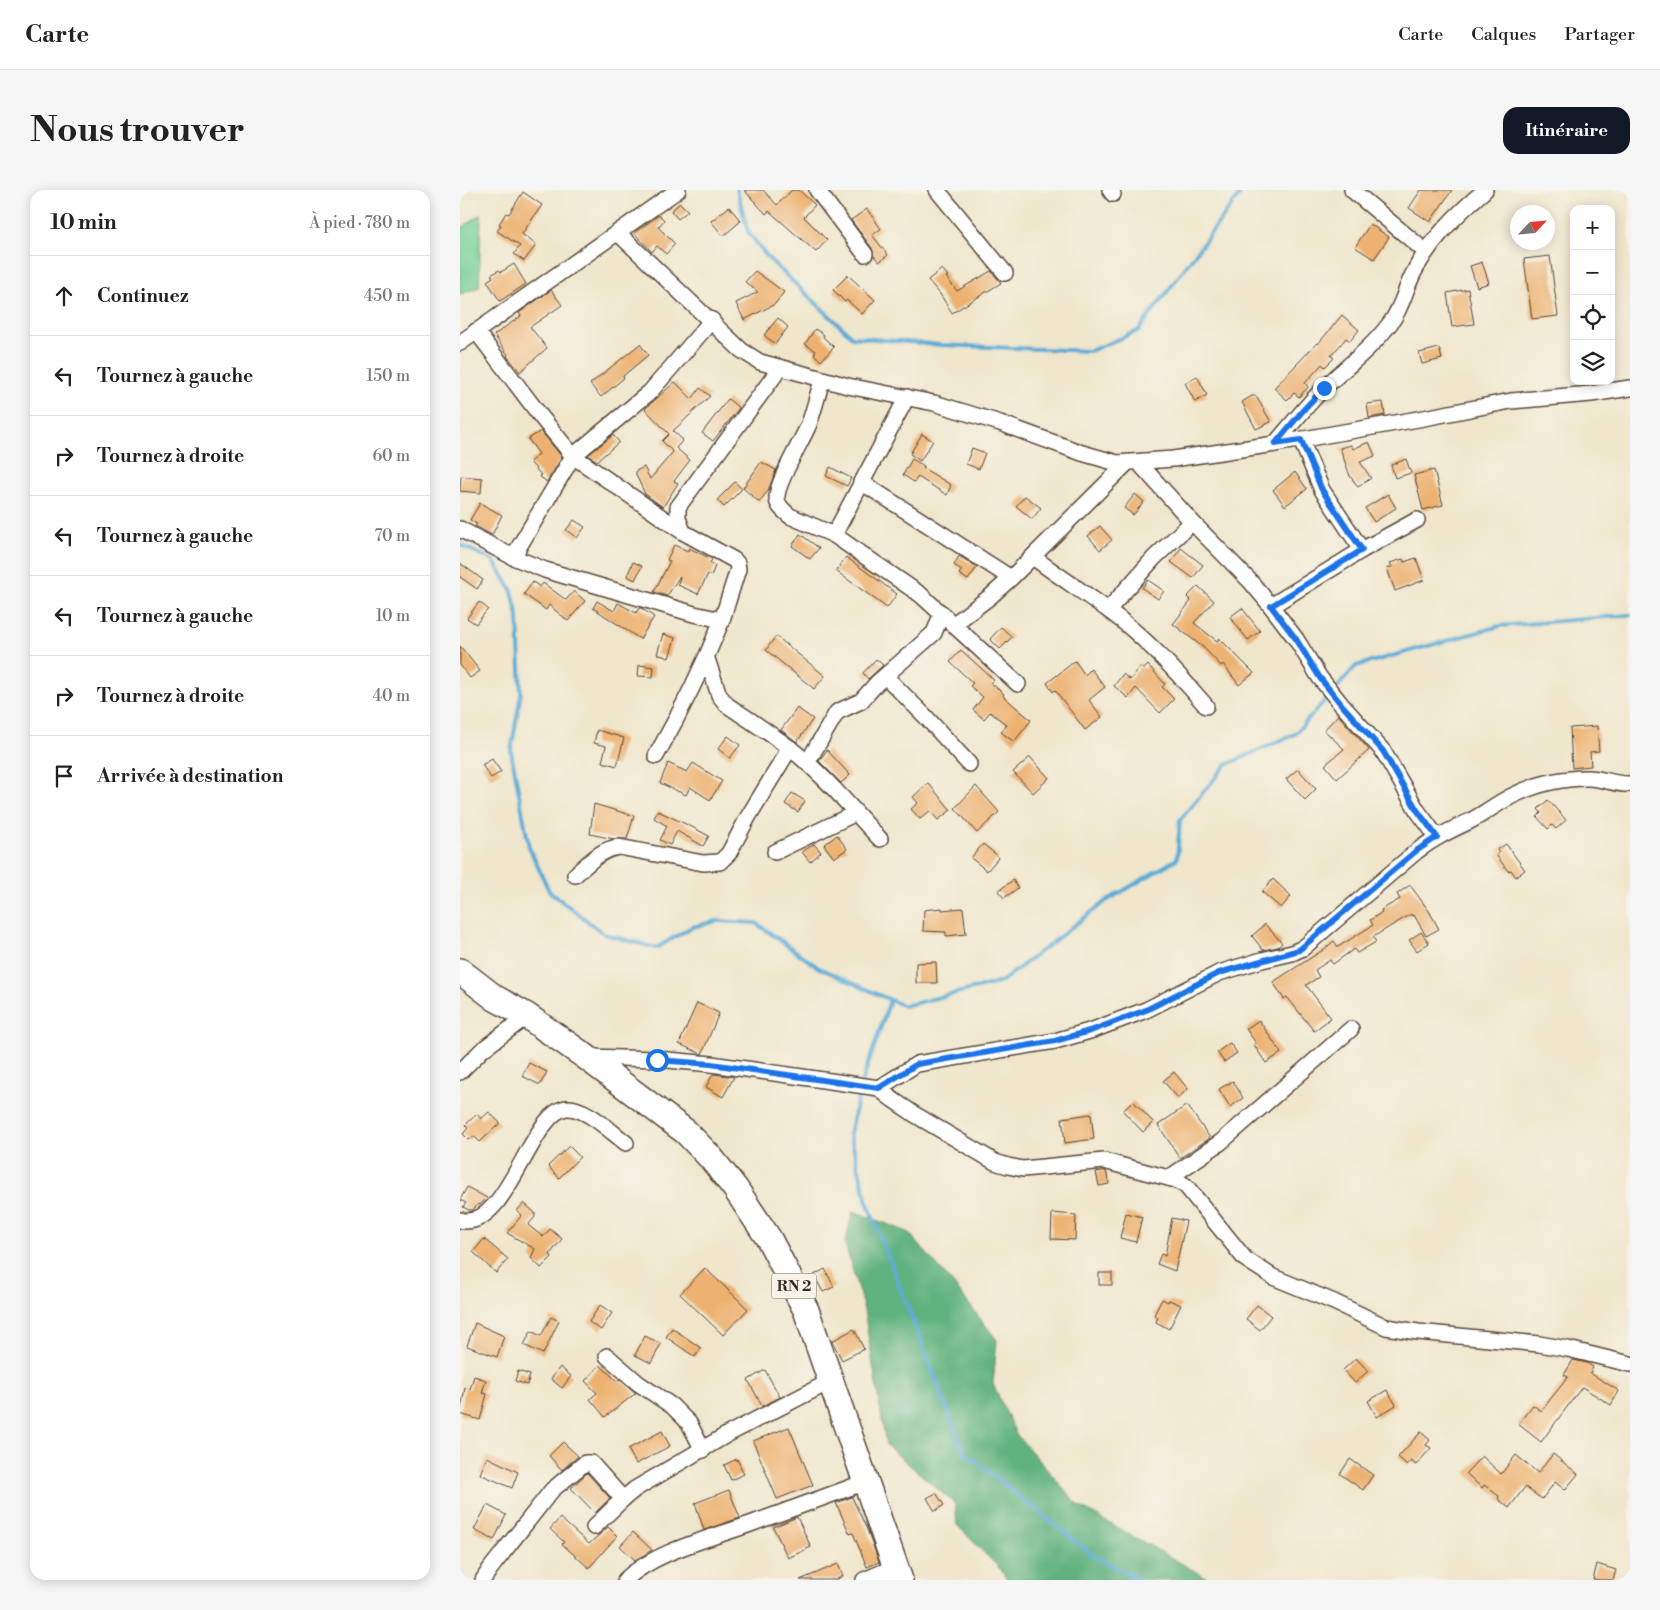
<!DOCTYPE html>
<html lang="fr">
<meta charset="utf-8">
<style>
body{margin:0;font-family:"Libre Bodoni",serif;background:#f6f6f6;color:#222}
.controls{position:absolute;right:15px;top:15px;display:grid;overflow:hidden;border-radius:10px;box-shadow:0 2px 12px #0003}
.controls button{width:45px;height:45px;display:grid;place-items:center;padding:0;border:0;border-bottom:1px solid #e0e0e0;background:#fff;color:#222;font:25px sans-serif}
.compass{position:absolute;left:1050px;top:15px;width:45px;height:45px;border-radius:50%;background:#fff;box-shadow:0 2px 12px #0003;rotate:64deg}
.stop{position:absolute;width:15px;height:15px;margin:-11px;border:4px solid #1a73e8;border-radius:50%;background:#fff}
.stop.end{background:#1a73e8;border-color:#fff;box-shadow:0 1px 5px #0008}
.list{margin:0;padding:0;list-style:none}
h2{display:flex;justify-content:space-between;align-items:center;height:65px;margin:0;padding:0 20px;font-size:21px}
h2 small{font-size:16px;font-weight:400;color:#767676}
.list li{display:grid;grid-template-columns:32px 1fr auto;gap:15px;align-items:center;box-sizing:border-box;height:80px;padding:0 20px;border-top:1px solid #e0e0e0}
.list b{display:block;font-size:19px;white-space:nowrap}
.list em{font-size:16px;font-style:normal;color:#767676}
.icon{flex:none;width:28px;height:28px;fill:none;stroke:currentColor;stroke-width:2;stroke-linecap:round;stroke-linejoin:round}
.map{position:relative;flex:none;width:1170px;height:1390px;overflow:hidden;border-radius:15px}
header{display:flex;align-items:center;gap:30px;box-sizing:border-box;height:70px;padding:0 25px;background:#fff;border-bottom:1px solid #e0e0e0}
header strong{font-size:24px}
nav{display:flex;gap:28px;margin-inline-start:auto;font-size:18px}
.intro{display:flex;align-items:center;justify-content:space-between;box-sizing:border-box;height:120px;padding:0 30px}
h1{margin:0;font-size:35px}
.button{padding:12px 22px;border-radius:15px;background:#111827;color:#fff;font-size:18px;font-weight:700}
main{display:flex;gap:30px;padding:0 30px}
aside{flex:1;background:#fff;border-radius:15px;box-shadow:0 2px 12px #0003}
.map>svg:first-child{display:block}
</style>
<header>
<strong>Carte</strong>
<nav><a>Carte</a><a>Calques</a><a>Partager</a></nav>
</header>
<div class="intro"><h1>Nous trouver</h1><a class="button">Itinéraire</a></div>
<main>
<aside>
<h2>10 min<small>À pied · 780 m</small></h2>
<ul class="list">
<li><svg class="icon" aria-label="ahead" viewBox="0 0 24 24"><path d="M12 20V5M6 11l6-6 6 6"/></svg><div><b>Continuez</b></div><em>450 m</em></li>
<li><svg class="icon" aria-label="left" viewBox="0 0 24 24"><path d="M17 20v-9H6M10 6l-5 5 5 5"/></svg><div><b>Tournez à gauche</b></div><em>150 m</em></li>
<li><svg class="icon" aria-label="right" viewBox="0 0 24 24"><path d="M7 20v-9h11M14 6l5 5-5 5"/></svg><div><b>Tournez à droite</b></div><em>60 m</em></li>
<li><svg class="icon" aria-label="left" viewBox="0 0 24 24"><path d="M17 20v-9H6M10 6l-5 5 5 5"/></svg><div><b>Tournez à gauche</b></div><em>70 m</em></li>
<li><svg class="icon" aria-label="left" viewBox="0 0 24 24"><path d="M17 20v-9H6M10 6l-5 5 5 5"/></svg><div><b>Tournez à gauche</b></div><em>10 m</em></li>
<li><svg class="icon" aria-label="right" viewBox="0 0 24 24"><path d="M7 20v-9h11M14 6l5 5-5 5"/></svg><div><b>Tournez à droite</b></div><em>40 m</em></li>
<li><svg class="icon" aria-label="arrive" viewBox="0 0 24 24"><path d="M6 21V4h12l-3 4 3 4H6"/></svg><div><b>Arrivée à destination</b></div></li>
</ul>
</aside>
<div class="map">
<svg width="1170" height="1390" viewBox="0 0 1170 1390">
<rect width="100%" height="100%" fill="#f7f3e8"/>
<filter id="ink" filterUnits="userSpaceOnUse"><feTurbulence type="fractalNoise" baseFrequency=".02" numOctaves="2"/><feDisplacementMap in="SourceGraphic" scale="10" xChannelSelector="R" yChannelSelector="G"/><feConvolveMatrix kernelMatrix="1 2 1 2 8 2 1 2 1" color-interpolation-filters="sRGB"/></filter>
<filter id="wash" filterUnits="userSpaceOnUse"><feTurbulence type="fractalNoise" baseFrequency=".0096" numOctaves="4" result="noise"/><feDisplacementMap in="SourceGraphic" scale="20" xChannelSelector="R" yChannelSelector="G"/><feGaussianBlur stdDeviation="1.12" result="paint"/><feColorMatrix in="noise" values="0 0 0 0 0 0 0 0 0 0 0 0 0 0 0 0 0 1.4 0 .05"/><feComposite in="paint" operator="in"/></filter>
<g filter="url(#wash)">
<rect width="100%" height="100%" fill="#efe6cc"/>
<polygon fill="#77d096" stroke="#597d5a" points="21,24 19,97 0,104 0,39"/>
<polygon fill="#61b27f" stroke="#4e6e4e" points="393,1021 448,1042 494,1095 537,1150 533,1194 556,1244 619,1316 751,1390 547,1390 542,1381 497,1335 495,1314 426,1255 404,1120 385,1053"/>
<g fill="none" stroke-linecap="round" stroke-linejoin="round">
<g stroke="#5cabd6" stroke-width="4">
<polyline points="277,0 288,42 309,69 392,147 481,155 630,161 678,141 783,0"/>
<polyline points="0,355 33,370 52,401 58,427 61,503 51,561 69,657 89,701 144,744 196,758 232,737 257,731 296,733 359,778 444,816 541,792 646,711 717,669 720,630 766,575 835,544 869,506"/>
<polyline points="874,501 896,476 1040,436 1170,425"/>
<polyline points="402,892 430,810"/>
<polyline points="400,899 390,944 407,1012 504,1262 634,1366 679,1390"/>
</g>
</g>
<g id="blocks">
<g fill="#edb272">
<polygon points="284,0 303,0 317,15 332,0 339,0 355,15 344,27 367,50 356,62 309,21 306,24"/>
<polygon points="961,0 992,0 970,32 949,18"/>
<polygon points="63,2 82,15 62,44 76,55 64,71 54,64 60,56 37,41 41,35 39,34 46,23 49,24"/>
<polygon points="220,13 228,21 218,29 211,21"/>
<polygon points="269,17 281,31 263,46 251,31"/>
<polygon points="407,19 421,39 412,45 428,65 419,72 414,66 412,58 391,30"/>
<polygon points="199,25 204,30 198,37 215,54 206,64 197,56 192,62 174,43"/>
<polygon points="910,34 929,47 914,69 895,57"/>
<polygon points="1090,66 1098,126 1072,129 1064,69"/>
<polygon points="1022,72 1029,93 1017,97 1010,76"/>
<polygon points="54,74 66,94 40,111 27,91 33,87 31,85 39,80 41,82"/>
<polygon points="482,79 488,86 486,87 497,101 531,81 541,93 492,123 480,104 468,90"/>
<polygon points="295,81 324,102 315,114 284,130 276,113 298,102 285,92"/>
<polygon points="388,85 415,110 402,124 387,110 385,112 373,100"/>
<polygon points="1008,99 1014,134 992,137 987,103"/>
<polygon points="91,100 102,115 70,137 87,158 60,182 47,166 48,165 34,145 61,126 59,123"/>
<polygon points="882,125 899,140 890,151 886,148 871,166 874,168 865,177 862,174 845,193 848,197 839,207 834,203 827,210 814,198 857,153 858,154"/>
<polygon points="318,128 328,137 315,154 304,145"/>
<polygon points="355,139 364,145 363,147 374,157 361,171 354,164 356,161 345,154"/>
<polygon points="180,154 188,165 163,186 164,188 141,207 130,194"/>
<polygon points="979,158 982,169 962,174 959,163"/>
<polygon points="737,186 747,205 735,212 725,193"/>
<polygon points="215,192 232,209 240,198 250,206 213,241 223,250 216,258 230,270 214,291 218,293 203,317 185,304 176,285 176,281 184,277 190,289 213,262 202,251 209,244 185,219"/>
<polygon points="792,206 796,206 811,232 796,239 782,212"/>
<polygon points="268,209 279,218 253,251 242,243"/>
<polygon points="923,212 925,225 909,228 907,214"/>
<polygon points="81,241 102,267 87,292 79,286 81,285 70,272 79,264 68,249"/>
<polygon points="462,244 473,251 460,271 450,264"/>
<polygon points="153,245 159,252 137,271 128,265"/>
<polygon points="909,252 915,266 900,272 911,288 898,297 890,286 880,258 891,255 893,259"/>
<polygon points="512,258 525,263 519,279 506,274"/>
<polygon points="452,269 464,276 463,278 491,295 487,305 458,287 454,292 443,285"/>
<polygon points="946,269 951,283 935,288 931,275"/>
<polygon points="301,272 316,280 308,301 299,312 283,298"/>
<polygon points="370,277 391,288 387,296 366,286"/>
<polygon points="974,280 983,315 963,320 954,285"/>
<polygon points="835,282 847,299 825,316 813,300"/>
<polygon points="1,286 22,288 21,303 0,301"/>
<polygon points="275,292 282,299 264,317 257,310"/>
<polygon points="675,304 684,312 673,325 664,318"/>
<polygon points="928,304 936,318 914,332 905,318"/>
<polygon points="565,306 581,318 572,329 556,316"/>
<polygon points="20,313 42,325 32,345 15,336 17,334 10,330"/>
<polygon points="114,330 125,337 117,348 106,340"/>
<polygon points="640,336 652,350 640,360 628,346"/>
<polygon points="340,344 359,358 350,369 332,356"/>
<polygon points="214,355 228,361 229,358 252,369 250,373 255,376 251,386 248,384 238,404 218,395 220,386 207,406 194,402 210,371 207,370"/>
<polygon points="721,358 743,375 733,388 711,372"/>
<polygon points="499,366 517,377 508,390 499,384 502,380 494,375"/>
<polygon points="386,367 437,404 427,418 376,381"/>
<polygon points="956,368 964,390 935,401 927,378 932,377 930,373 943,369 944,372"/>
<polygon points="173,372 182,376 175,390 167,386"/>
<polygon points="0,373 23,390 17,399 0,387"/>
<polygon points="688,390 704,401 698,409 682,398"/>
<polygon points="73,392 80,397 83,393 106,410 114,401 125,411 108,431 89,415 86,420 64,404"/>
<polygon points="738,396 754,411 734,433 757,451 759,448 794,483 779,495 763,474 761,476 744,458 713,434 731,411 727,407"/>
<polygon points="137,411 154,421 158,413 176,423 179,418 181,418 194,427 180,449 133,418"/>
<polygon points="19,412 28,419 16,434 7,428"/>
<polygon points="782,418 800,441 788,450 770,427"/>
<polygon points="541,437 552,447 540,459 530,449"/>
<polygon points="203,444 215,448 209,468 197,464"/>
<polygon points="316,446 365,486 354,499 306,460"/>
<polygon points="0,456 20,481 10,488 0,475"/>
<polygon points="501,460 534,490 531,493 544,504 543,506 571,530 554,552 541,542 547,535 530,522 524,529 513,520 523,507 510,496 513,493 490,472"/>
<polygon points="416,469 423,475 408,489 403,483"/>
<polygon points="615,471 625,485 631,479 645,497 629,510 642,527 625,540 595,500 593,502 587,493"/>
<polygon points="179,475 194,477 193,487 178,486"/>
<polygon points="688,475 705,494 702,497 714,509 700,523 676,498 668,508 654,496 663,484 670,490 681,476 684,479"/>
<polygon points="337,518 353,529 337,552 321,540"/>
<polygon points="878,525 909,560 877,589 865,575 884,559 864,540"/>
<polygon points="1137,536 1139,561 1130,562 1131,576 1112,578 1110,538"/>
<polygon points="137,540 164,548 157,576 142,572 146,556 134,553"/>
<polygon points="268,546 280,555 270,568 258,559"/>
<polygon points="367,560 390,585 381,593 359,571"/>
<polygon points="570,567 589,588 573,603 553,582"/>
<polygon points="32,569 41,582 31,588 22,575"/>
<polygon points="208,573 227,582 233,573 262,591 250,610 230,597 226,605 200,593"/>
<polygon points="838,579 856,599 845,610 826,589"/>
<polygon points="468,593 491,620 478,630 470,621 460,629 451,619 458,613 453,607"/>
<polygon points="516,596 539,622 517,643 495,618"/>
<polygon points="332,603 345,611 338,622 325,614"/>
<polygon points="1088,610 1106,630 1096,639 1092,635 1088,639 1077,627 1081,623 1078,619"/>
<polygon points="134,614 174,626 167,649 154,649 130,644"/>
<polygon points="198,621 232,637 249,646 243,656 217,641 210,655 200,650 207,636 194,628"/>
<polygon points="377,645 387,659 374,668 364,655"/>
<polygon points="354,654 361,662 350,672 342,662"/>
<polygon points="523,654 539,667 527,681 511,668"/>
<polygon points="1046,654 1065,680 1056,687 1051,680 1048,681 1036,665 1039,663 1037,660"/>
<polygon points="813,689 831,706 821,718 802,702"/>
<polygon points="553,690 558,698 544,708 538,701"/>
<polygon points="950,695 969,721 979,739 966,746 954,725 952,726 951,724 913,747 916,752 897,763 894,759 873,774 870,770 855,780 859,787 846,795 871,828 854,841 827,807 824,809 813,792 863,760 874,751 878,757 913,735 910,730 922,722 921,720 940,709 937,704"/>
<polygon points="482,718 482,720 503,718 506,744 486,746 486,742 463,741 464,720"/>
<polygon points="805,734 822,753 818,757 803,760 792,746"/>
<polygon points="961,742 969,753 957,761 949,750"/>
<polygon points="476,772 477,793 456,793 456,773"/>
<polygon points="237,813 259,823 242,864 219,854"/>
<polygon points="799,830 821,863 806,873 794,855 796,853 786,839"/>
<polygon points="770,853 777,863 764,872 757,862"/>
<polygon points="69,873 87,882 80,895 62,886"/>
<polygon points="714,882 728,899 718,908 703,891"/>
<polygon points="253,884 274,887 263,907 246,897"/>
<polygon points="773,891 783,908 770,917 759,899"/>
<polygon points="673,911 693,932 683,942 663,921"/>
<polygon points="727,915 750,948 720,968 698,935"/>
<polygon points="29,922 40,933 20,952 14,946 9,950 3,944 8,938 5,935 17,924 21,929"/>
<polygon points="631,924 634,949 605,953 602,928"/>
<polygon points="109,956 120,967 99,988 88,976"/>
<polygon points="642,981 646,981 649,994 639,996 636,982"/>
<polygon points="7,997 27,1008 20,1015 18,1014 13,1020 9,1020 3,1017 6,1013 0,1010"/>
<polygon points="64,1013 75,1023 75,1027 68,1035 83,1047 90,1039 102,1049 90,1064 92,1067 81,1078 71,1068 75,1059 47,1043 62,1025 57,1021"/>
<polygon points="592,1023 616,1025 615,1050 591,1049"/>
<polygon points="666,1023 682,1027 676,1052 660,1048"/>
<polygon points="712,1028 726,1031 715,1081 697,1074 701,1064 705,1066"/>
<polygon points="24,1049 48,1069 36,1083 13,1062"/>
<polygon points="245,1078 288,1119 263,1145 220,1104"/>
<polygon points="365,1079 374,1097 363,1102 354,1085"/>
<rect x="639" y="1083" width="13" height="12"/>
<polygon points="702,1109 708,1112 709,1110 721,1115 709,1139 696,1132 698,1127 694,1125"/>
<polygon points="140,1115 152,1123 141,1140 129,1132"/>
<polygon points="797,1115 811,1126 800,1140 786,1129"/>
<polygon points="91,1127 99,1131 83,1164 64,1155 71,1141 81,1146"/>
<polygon points="15,1133 44,1146 37,1167 7,1156"/>
<polygon points="212,1138 241,1158 235,1167 206,1147"/>
<polygon points="394,1139 404,1159 382,1170 372,1151"/>
<polygon points="185,1146 201,1154 191,1173 175,1165"/>
<polygon points="896,1168 908,1181 895,1193 883,1180"/>
<polygon points="1113,1170 1127,1173 1133,1177 1130,1183 1159,1201 1151,1215 1122,1197 1081,1252 1058,1234 1073,1215 1081,1221 1108,1187 1104,1185"/>
<polygon points="140,1175 157,1191 159,1189 176,1203 145,1227 130,1209 137,1203 125,1191"/>
<polygon points="100,1177 111,1186 102,1198 91,1189"/>
<polygon points="305,1180 320,1207 302,1216 288,1190"/>
<polygon points="58,1181 70,1185 67,1195 55,1191"/>
<polygon points="14,1186 26,1190 22,1203 27,1204 20,1230 0,1224 5,1198 10,1199"/>
<polygon points="927,1200 936,1215 917,1227 908,1211"/>
<polygon points="329,1237 353,1295 317,1309 293,1251"/>
<polygon points="202,1241 210,1256 176,1274 168,1259"/>
<polygon points="961,1242 970,1250 966,1255 971,1258 956,1275 951,1271 947,1275 938,1267"/>
<polygon points="103,1252 118,1266 102,1280 89,1266"/>
<polygon points="1093,1264 1118,1284 1105,1300 1095,1292 1082,1309 1065,1297 1049,1318 1038,1309 1039,1306 1024,1295 1022,1298 1006,1283 1022,1266 1041,1284 1056,1265 1078,1283"/>
<polygon points="27,1267 58,1282 52,1298 20,1284"/>
<polygon points="277,1269 284,1284 271,1290 264,1275"/>
<polygon points="890,1269 913,1285 903,1300 880,1284"/>
<polygon points="127,1283 150,1308 135,1323 111,1298"/>
<polygon points="269,1300 280,1328 244,1340 235,1313"/>
<polygon points="476,1303 484,1315 475,1321 467,1308"/>
<polygon points="392,1307 408,1342 419,1372 407,1377 393,1343 390,1344 376,1313"/>
<polygon points="27,1315 46,1325 34,1350 14,1340"/>
<polygon points="337,1327 351,1357 328,1368 313,1337"/>
<polygon points="100,1328 129,1354 148,1337 157,1346 129,1378 102,1354 104,1352 90,1339"/>
<polygon points="173,1342 192,1360 175,1370 160,1356"/>
<polygon points="378,1374 383,1386 375,1390 340,1390"/>
<polygon points="1137,1374 1156,1380 1153,1390 1133,1390"/>
</g>
</g>
</g>
<g filter="url(#ink)">
<use href="#blocks" fill-opacity="0" stroke="#564638" stroke-width="1"/>
<g fill="none" stroke-linecap="round" stroke-linejoin="round">
<defs>
<g id="minor">
<polyline points="357,0 405,64"/>
<polyline points="477,0 545,83"/>
<polyline points="650,0 653,4"/>
<polyline points="892,0 966,62"/>
<polyline points="158,43 281,160 300,172 388,196 474,213 540,233 622,263 657,273 713,269 815,254 964,228 1051,211 1131,204 1170,198"/>
<polyline points="0,153 218,0"/>
<path d="M362 190C358 204 354 220 349 234 342 251 316 293 317 308 317 316 324 321 330 326L374 345 461 405 558 494"/>
<polyline points="841,250 862,300 902,360"/>
<path d="M815 254C831 235 846 216 863 199 886 177 912 158 931 132 942 117 945 100 953 84 970 50 997 24 1025 0"/>
<polyline points="679,273 732,332 790,391 811,416 836,449 860,488 881,514 923,561 957,620 977,647"/>
<polyline points="401,292 551,388"/>
<polyline points="0,339 53,367 85,380 234,424 262,430 278,379 277,373 274,370 223,342 113,266 82,228 16,141"/>
<polyline points="223,342 218,328 218,317 320,178"/>
<polyline points="374,345 447,207"/>
<polyline points="53,367 113,266 190,202 252,130"/>
<path d="M573 367C597 385 623 402 648 420 685 447 716 481 746 516"/>
<polyline points="811,416 902,360 957,330"/>
<polyline points="648,420 694,368 732,332"/>
<polyline points="494,434 531,406 551,388 666,274"/>
<path d="M247 469 259 505 267 515C288 529 310 543 331 559 364 585 391 618 420 649"/>
<polyline points="425,486 465,526 509,574"/>
<path d="M196 566C221 522 243 477 262 430"/>
<polyline points="347,573 377,522 401,511 417,493 474,443 482,423"/>
<polyline points="315,662 396,623"/>
<path d="M115 685C129 673 141 659 159 657L243 673 260 672 269 663 288 627 330 558"/>
<path d="M128 867 197 869 251 874 419 898C429 909 442 915 454 924L535 972 548 976 563 979 644 971 716 990 726 996 785 1069 813 1087 874 1112 926 1137 958 1142 1079 1154 1108 1159 1170 1174"/>
<polyline points="0,882 22,860 67,826"/>
<path d="M419 898 457 874 595 851 633 840 686 820 759 783 802 770 832 763 843 758 957 661C976 647 989 641 1010 631 1024 624 1036 614 1050 607 1075 594 1100 588 1128 588 1143 588 1156 595 1170 594"/>
<polyline points="709,988 761,952 891,839"/>
<path d="M0 1030C47 1043 71 920 107 918 126 917 151 942 166 953"/>
<polyline points="147,1166 178,1193 212,1216 229,1233 243,1260"/>
<polyline points="134,1337 163,1309 175,1299 268,1244 371,1191"/>
<polyline points="23,1390 30,1379 92,1300 125,1273 131,1273 163,1309"/>
<path d="M165 1390C197 1360 253 1348 293 1333 331 1319 368 1306 405 1292"/>
<polyline points="404,1390 435,1377"/>
</g>
<polyline id="trunk" points="0,781 35,808 67,826 126,867 226,942 251,968 275,998 309,1049 346,1120 440,1390"/>
</defs>
<use href="#minor" stroke="#564638" stroke-width="18"/>
<use href="#trunk" stroke="#564638" stroke-width="28"/>
<use href="#minor" stroke="#fff" stroke-width="15"/>
<use href="#trunk" stroke="#fff" stroke-width="25"/>
</g>
</g>
<g fill="none" stroke-linecap="round" stroke-linejoin="round" filter="url(#ink)">
<polyline stroke="#1a73e8" stroke-width="6" points="197,870 251,874 419,898 457,874 595,851 633,840 686,820 759,783 839,760 956,661 977,647 957,620 923,561 881,514 860,488 836,449 811,416 902,360 862,300 841,250 815,254 845,218 864,198"/>
</g>
<g text-anchor="middle" dominant-baseline="central" stroke-width="5" stroke-linejoin="round" paint-order="stroke">
<rect fill="#f7f3e8" stroke="#73665b" stroke-width="1" x="311.5" y="1083.5" width="45" height="25" rx="4"/>
<g font-size="15" font-weight="bold" fill="#3b2a1e">
<text x="334" y="1096">RN 2</text>
</g>
</g>
</svg>
<div class="controls">
<button>+</button>
<button>−</button>
<button><svg class="icon" aria-label="locate" viewBox="0 0 24 24"><circle cx="12" cy="12" r="6"/><path d="M12 2v4M12 18v4M2 12h4M18 12h4"/></svg></button>
<button><svg class="icon" aria-label="layers" viewBox="0 0 24 24"><path d="M12 4l9 5-9 5-9-5zM3 14l9 5 9-5"/></svg></button>
</div>
<svg class="compass" viewBox="-18 -18 36 36"><path d="M0-13l5 13h-10z" fill="#e53935"/><path d="M0 13l5-13h-10z" fill="#767676"/></svg>
<div class="stop" style="left:197px;top:870px"></div>
<div class="stop end" style="left:864px;top:198px"></div>
</div>
</main>
